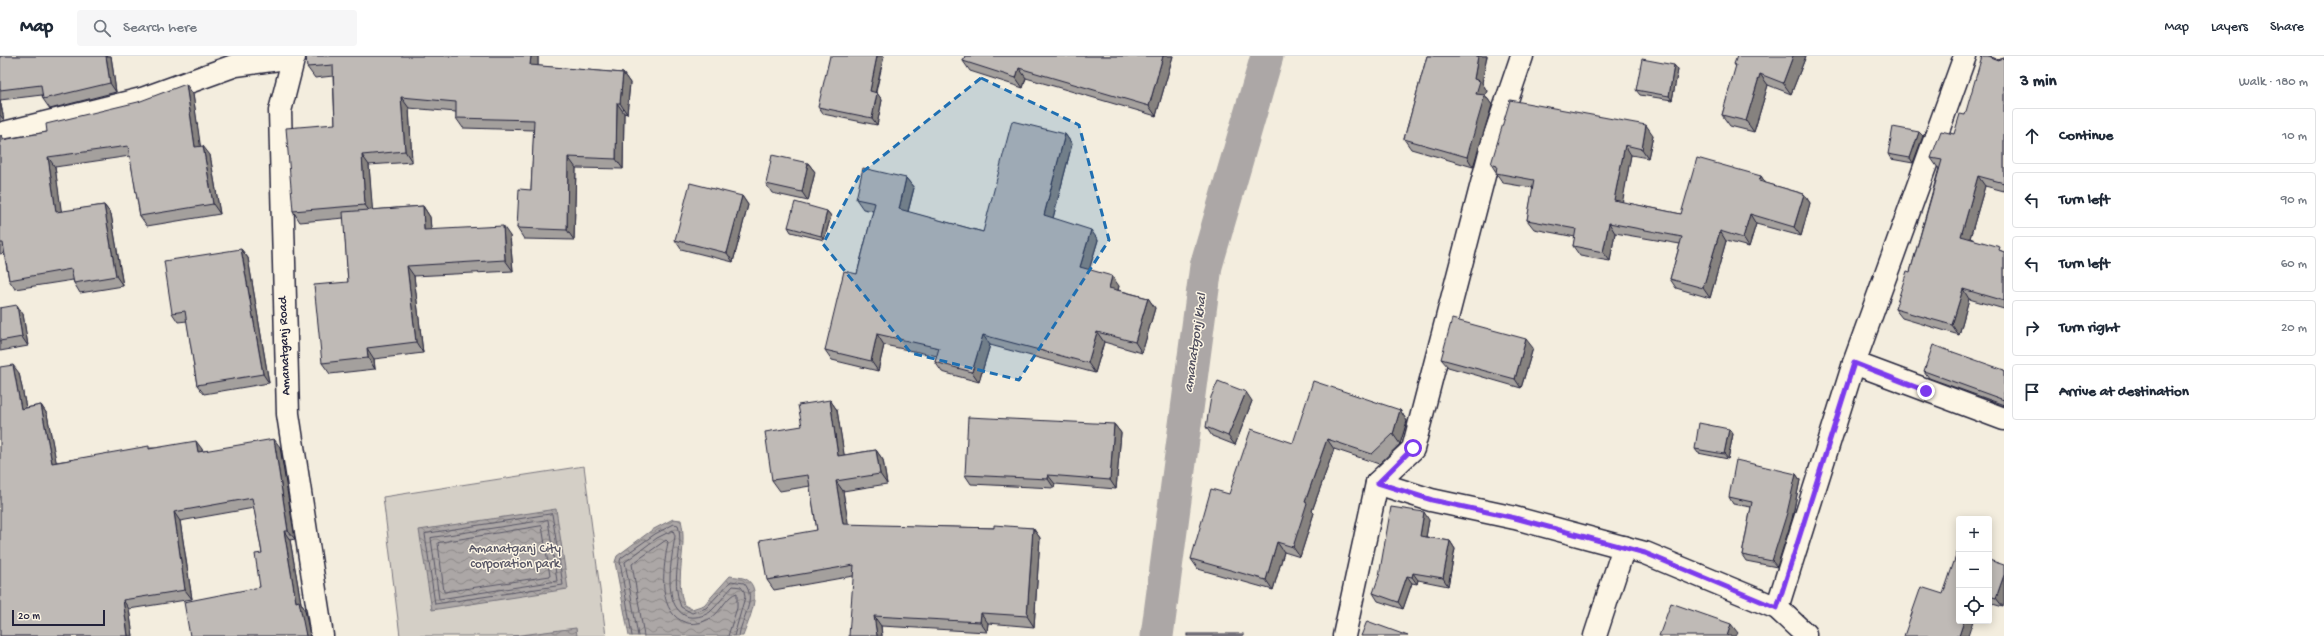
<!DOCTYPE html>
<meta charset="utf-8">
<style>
body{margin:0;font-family:"Gochi Hand",sans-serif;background:#f6f6f7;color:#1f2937}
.controls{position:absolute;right:12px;bottom:12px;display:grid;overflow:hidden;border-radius:4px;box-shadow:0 2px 10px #0003}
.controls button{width:36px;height:36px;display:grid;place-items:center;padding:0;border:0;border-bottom:1px solid #e0e1e3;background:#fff;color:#1f2937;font:20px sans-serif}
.scale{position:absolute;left:12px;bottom:10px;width:93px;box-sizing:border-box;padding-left:4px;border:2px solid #22223b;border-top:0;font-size:11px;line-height:14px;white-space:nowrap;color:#22223b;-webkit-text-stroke:3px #fcf5e5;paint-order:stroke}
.stop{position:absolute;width:12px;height:12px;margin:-9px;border:3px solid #7c3aed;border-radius:50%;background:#fff}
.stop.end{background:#7c3aed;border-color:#fff;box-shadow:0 1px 4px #0008}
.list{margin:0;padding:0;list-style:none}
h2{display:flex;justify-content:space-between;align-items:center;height:52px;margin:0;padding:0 16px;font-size:17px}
h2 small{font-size:13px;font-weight:400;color:#747a83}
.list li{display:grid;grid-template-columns:26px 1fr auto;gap:12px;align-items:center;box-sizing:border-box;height:56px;margin:0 8px 8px;padding:0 8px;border:1px solid #e0e1e3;border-radius:4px}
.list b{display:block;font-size:15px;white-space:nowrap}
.list em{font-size:13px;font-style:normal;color:#747a83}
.icon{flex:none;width:22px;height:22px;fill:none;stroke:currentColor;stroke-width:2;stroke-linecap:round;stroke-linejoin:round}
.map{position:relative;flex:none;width:2004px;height:580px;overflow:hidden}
header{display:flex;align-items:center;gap:24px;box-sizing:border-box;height:56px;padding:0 20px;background:#fff;border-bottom:1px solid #e0e1e3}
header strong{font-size:19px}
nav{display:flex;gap:22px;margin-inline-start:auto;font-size:14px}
.search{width:280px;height:36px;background:#f6f6f7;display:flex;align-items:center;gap:10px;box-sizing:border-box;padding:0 14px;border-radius:4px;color:#747a83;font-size:15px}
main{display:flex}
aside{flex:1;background:#fff}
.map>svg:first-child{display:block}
</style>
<header>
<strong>Map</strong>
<div class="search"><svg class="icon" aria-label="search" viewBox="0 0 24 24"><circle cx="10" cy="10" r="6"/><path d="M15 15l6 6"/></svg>Search here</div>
<nav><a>Map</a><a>Layers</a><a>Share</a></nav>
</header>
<main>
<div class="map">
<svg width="2004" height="580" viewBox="0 0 2004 580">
<defs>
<pattern id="water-waves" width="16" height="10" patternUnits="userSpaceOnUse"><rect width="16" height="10" fill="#aca7a6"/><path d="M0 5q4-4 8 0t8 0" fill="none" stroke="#8c8888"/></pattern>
</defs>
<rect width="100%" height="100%" fill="#f3edde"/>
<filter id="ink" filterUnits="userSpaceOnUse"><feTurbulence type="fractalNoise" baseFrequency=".025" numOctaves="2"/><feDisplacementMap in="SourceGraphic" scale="8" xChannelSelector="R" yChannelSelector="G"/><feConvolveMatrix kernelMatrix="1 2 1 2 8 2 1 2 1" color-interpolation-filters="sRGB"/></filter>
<g filter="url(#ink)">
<polygon fill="#d4cfc6" stroke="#7b7880" points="584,410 606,580 400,580 383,441"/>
<g fill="url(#water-waves)" stroke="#75727b">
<polygon points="556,453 568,533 432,554 419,474"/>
<path d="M673 463 681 464C688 493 674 520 684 549L692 553 704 549 730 520C734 521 742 521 746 523 764 533 748 566 743 580H629L615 506 617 500 652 474Z"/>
<polygon points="576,572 577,580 513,580"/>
</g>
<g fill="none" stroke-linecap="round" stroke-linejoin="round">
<g stroke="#595766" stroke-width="1">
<polygon points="552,458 563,529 435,548 425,478"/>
<polygon points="548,464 557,525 439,543 431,482"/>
<polygon points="542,470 550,520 444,536 438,487"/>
<path d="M632 580 620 505 621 502 655 478 674 468 678 469C685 496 669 519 681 551L692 557 706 552 731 525 744 527C758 543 741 562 739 580"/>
<path d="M638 580 625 506 657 482 673 474 675 480C672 502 661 548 686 560 693 563 704 560 710 556 718 549 725 538 733 530L741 531 744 535 745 541 734 580"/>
<path d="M644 580 632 508 666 484 668 486C664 509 656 552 682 565 692 570 702 567 711 562 721 556 727 539 737 537V552L728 580"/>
</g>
<polyline stroke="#aca7a6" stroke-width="33" points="1157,580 1206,210 1267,0"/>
<defs>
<g id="street">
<polyline points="1965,0 1854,307 2004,363"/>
<polyline points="2002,0 2004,1"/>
<polyline points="0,78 142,43 236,9 294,1"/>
<polyline points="1377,427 1431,444 1515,462 1645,497 1777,552 1805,578 1805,580"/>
<polyline points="1777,552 1854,307"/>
<polyline points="1344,580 1377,427 1413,393 1493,85 1522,0"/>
<polyline points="1595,580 1624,491"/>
</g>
<polyline id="secondary" points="294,0 280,55 288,358 322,580"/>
</defs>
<use href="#street" stroke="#22223b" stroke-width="25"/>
<use href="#secondary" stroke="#22223b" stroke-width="25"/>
<use href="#street" stroke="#fcf5e5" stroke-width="22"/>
<use href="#secondary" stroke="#fcf5e5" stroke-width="22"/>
</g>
<g fill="#a4a09d" stroke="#22223b">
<polygon points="0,0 111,0 116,36 50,53 43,43 42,39 0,44 4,64 0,66"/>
<polygon points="306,0 538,0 538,10 623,17 630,27 627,58 624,57 623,113 576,112 574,184 524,183 517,172 531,134 534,74 463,72 456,62 456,56 409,52 412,106 369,109 372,154 423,150 430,161 431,174 510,180 513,215 414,220 423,297 374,303 375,313 330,318 322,307 348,226 344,162 300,166 293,155 335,68 333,20 315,22 307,11"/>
<polygon points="884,0 876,36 882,44 877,69 823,58 818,51"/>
<polygon points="965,0 1173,0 1156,60 1026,22 1023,32 970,15 963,5"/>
<polygon points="1427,0 1487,0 1482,27 1487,35 1485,39 1492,49 1473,111 1411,93 1404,83"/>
<polygon points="1806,0 1791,38 1768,29 1754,76 1730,70 1722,59 1736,11 1734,8"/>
<polygon points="1990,1 1998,4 2004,2 2004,135 1985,130 1970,182 2004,196 2004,253 1969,243 1959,279 1902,262 1895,253 1910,216 1939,112 1938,112 1931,102 1954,78 1965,59"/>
<polygon points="1674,9 1678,14 1672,44 1640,39 1636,34"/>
<polygon points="193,38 200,90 210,99 220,158 147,170 140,160 130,100 55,111 61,156 104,149 111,158 123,230 80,237 74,227 73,224 15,233 9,224 4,197 0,198 0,80 1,79 4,83 47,76"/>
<polygon points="1919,76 1923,80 1913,107 1891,103 1888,98"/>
<polygon points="1065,78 1072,88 1053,162 1098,184 1089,214 1119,230 1118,234 1148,242 1155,252 1142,297 1104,286 1095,317 990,289 979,326 942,316 935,306 937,300 884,289 878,315 832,304 825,294 857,218 873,155 863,153 856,143 906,122 914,132 908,156 983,176"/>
<polygon points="1653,79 1648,102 1631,99 1622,146 1681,158 1761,120 1765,127 1804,138 1810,147 1801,180 1756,168 1749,191 1726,185 1710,242 1676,232 1670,223 1680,188 1615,177 1610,205 1580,200 1573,190 1575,181 1534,173 1527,164 1533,132 1503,127 1496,117 1496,116 1491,108"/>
<polygon points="808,107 815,116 808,145 772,137 766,128"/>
<polygon points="742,140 748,149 733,206 681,193 675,184"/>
<polygon points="827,155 831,160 824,184 791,176 788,171"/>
<polygon points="241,193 248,202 269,327 204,338 197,329 187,265 178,266 172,257"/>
<polygon points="0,252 23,258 28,290 0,295"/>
<polygon points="1533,292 1521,332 1448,311 1441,303"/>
<polygon points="2004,314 2004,349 1929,322 1924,315"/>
<polygon points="19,317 26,352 41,349 47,358 56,406 151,392 202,393 202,395 280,391 295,483 290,484 301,547 305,554 260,531 262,497 254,452 180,465 192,543 129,553 133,580 0,580"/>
<polygon points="830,344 837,354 844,399 876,394 883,404 887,428 843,435 848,469 994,472 1033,472 1040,482 1034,571 988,567 987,576 881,570 882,580 853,520 774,534 767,524 817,474 810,430 780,435 772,424 802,370"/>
<polygon points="1252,345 1235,389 1212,380 1206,371"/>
<polygon points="1400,354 1407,365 1400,388 1379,408 1334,393 1312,455 1314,457 1300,501 1284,496 1273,534 1198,513 1191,503 1293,387"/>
<polygon points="1114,368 1121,377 1116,433 1055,428 1054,432 971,428 965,419"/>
<polygon points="1729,373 1733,378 1728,403 1698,397 1695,393"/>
<polygon points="1796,418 1800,424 1792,463 1777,511 1746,505 1742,499 1751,451 1733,448 1729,441"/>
<polygon points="1429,464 1426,481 1450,485 1455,493 1448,530 1418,524 1417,528 1412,527 1403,553 1378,545 1373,537"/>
<polygon points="1989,504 2003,551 1989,547"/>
</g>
<g fill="#86827f" stroke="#22223b">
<polygon points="106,0 111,0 116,36 110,27"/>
<polygon points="531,0 538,0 538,20 530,9"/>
<polygon points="877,0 884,0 874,42 870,35"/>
<polygon points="1163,0 1173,0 1156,60 1149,50"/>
<polygon points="1478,0 1487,0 1482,27 1487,35 1485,39 1492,49 1473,111 1467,101 1476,38 1474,23"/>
<polygon points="1793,0 1806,0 1791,38 1783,27"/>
<polygon points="1674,9 1678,14 1672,44 1669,40"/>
<polygon points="1019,12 1026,22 1023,32 1016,22"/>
<polygon points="623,17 630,27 627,58 620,47"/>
<polygon points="1760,18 1768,29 1754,76 1746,65"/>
<polygon points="186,28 193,38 202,101 195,91"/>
<polygon points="877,37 882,44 877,69 872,62"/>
<polygon points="401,41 409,52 412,106 405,95"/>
<polygon points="0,44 4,64 0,59"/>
<polygon points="617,47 624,57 623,113 616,103"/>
<polygon points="1646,69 1653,79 1648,102 1642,93"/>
<polygon points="1919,76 1923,80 1913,107 1910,102"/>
<polygon points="1065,78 1072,88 1051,170 1044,159"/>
<polygon points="1625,89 1631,99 1621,154 1614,144"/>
<polygon points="203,90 210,99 220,158 213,148"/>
<polygon points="362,99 369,109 373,160 365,149"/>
<polygon points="48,101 55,111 63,166 56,156"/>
<polygon points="568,101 576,112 574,184 567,174"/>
<polygon points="808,107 815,116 808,145 802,136"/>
<polygon points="1761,120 1767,129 1759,125"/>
<polygon points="1978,120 1985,130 1968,189 1961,180"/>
<polygon points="906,122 914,132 906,163 899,153"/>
<polygon points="1804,138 1810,147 1801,180 1794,171"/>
<polygon points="742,140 748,149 733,206 727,197"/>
<polygon points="104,149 111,158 123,230 116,220"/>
<polygon points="423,150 430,161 432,185 424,174"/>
<polygon points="827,155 831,160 824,184 821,180"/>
<polygon points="1750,158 1756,168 1749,191 1743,182"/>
<polygon points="1609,167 1615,177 1610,205 1603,196"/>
<polygon points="503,170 510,180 513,215 505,204"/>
<polygon points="1091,174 1098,184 1087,221 1080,211"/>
<polygon points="1720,175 1726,185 1710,242 1703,232"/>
<polygon points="241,193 248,202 269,327 263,318"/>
<polygon points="407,210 414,220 423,297 416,286"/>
<polygon points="1112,220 1119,230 1116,242 1109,232"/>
<polygon points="1963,233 1969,243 1959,279 1952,269"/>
<polygon points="1148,242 1155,252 1142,297 1135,286"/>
<polygon points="17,249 23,258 28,290 22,281"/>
<polygon points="1097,276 1104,286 1095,317 1088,307"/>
<polygon points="877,278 884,289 878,315 871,305"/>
<polygon points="983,279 990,289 979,326 972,316"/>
<polygon points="1526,283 1533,292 1521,332 1515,323"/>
<polygon points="367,292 374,303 375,313 368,302"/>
<polygon points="13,309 19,317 28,362 21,353"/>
<polygon points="1246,336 1252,345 1235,389 1228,380"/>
<polygon points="830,344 837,354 846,410 838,400"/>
<polygon points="41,349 47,358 58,415 52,407"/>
<polygon points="1400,354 1407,365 1400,388 1393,378"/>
<polygon points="1114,368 1121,377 1116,433 1110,424"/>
<polygon points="1729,373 1733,378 1728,403 1724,398"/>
<polygon points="274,383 280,391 295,483 288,475"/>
<polygon points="1327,383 1334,393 1312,455 1314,457 1300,501 1293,491 1305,446"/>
<polygon points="196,385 202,393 204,405 198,396"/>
<polygon points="876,394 883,404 887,428 880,418"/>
<polygon points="1796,418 1800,424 1792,463 1777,511 1772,505"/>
<polygon points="1048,419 1055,428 1054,432 1048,423"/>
<polygon points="836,425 843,435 850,478 843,468"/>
<polygon points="174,456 180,465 192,543 185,534"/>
<polygon points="1424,456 1429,464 1425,487 1420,480"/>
<polygon points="1033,472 1040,482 1034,571 1027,560"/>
<polygon points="284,475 290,484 301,547 305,554 310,580 306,580 296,546"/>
<polygon points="1450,485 1455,493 1448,530 1443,522"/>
<polygon points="1277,486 1284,496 1273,534 1266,524"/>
<polygon points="1413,517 1418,524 1417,528 1412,521"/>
<polygon points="2004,519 2004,547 2003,551 1996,542"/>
<polygon points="1407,520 1412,527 1403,553 1398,546"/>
<polygon points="123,544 129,553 133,580 128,580"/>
<polygon points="981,557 988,567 987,576 980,566"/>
<polygon points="874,560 881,570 882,580 877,580"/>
<polygon points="1964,565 1973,565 1968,580 1959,580"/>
<polygon points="1731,568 1738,577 1736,580 1727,580"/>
</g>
<g fill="#bfbab6" stroke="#22223b">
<polygon points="0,0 106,0 110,27 43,43 41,29 0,34"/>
<polygon points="306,0 531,0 530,9 623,17 620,47 617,47 616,103 568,101 567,174 517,172 519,133 531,134 534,64 456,62 456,46 401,41 405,95 362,99 365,149 293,155 286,72 335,68 333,9 307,11"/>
<polygon points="830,0 877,0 870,35 877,37 872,62 818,51"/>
<polygon points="965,0 1163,0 1149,50 1019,12 1016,22 963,5"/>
<polygon points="1427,0 1478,0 1474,23 1480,25 1476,38 1485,39 1467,101 1404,83"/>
<polygon points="1737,0 1793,0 1783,27 1760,18 1746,65 1722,59 1736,9 1734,8"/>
<polygon points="1982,0 1988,0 1990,1 1998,4 2004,2 2004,127 1978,120 1961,180 2000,191 1999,194 2004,196 2004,245 1963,233 1952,269 1895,253 1907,215 1910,216 1942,104 1931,102 1941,75 1954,78 1960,58 1965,59"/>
<polygon points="1642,3 1674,9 1669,40 1636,34"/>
<polygon points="186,28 195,91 203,90 213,148 140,160 128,90 48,101 56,156 104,149 116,220 74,227 71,213 9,224 3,187 0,187 0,80 1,79 2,84 47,76 46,68 138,46"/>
<polygon points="1510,44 1646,69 1642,93 1625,89 1614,144 1681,158 1697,102 1761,120 1759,125 1804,138 1794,171 1750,158 1743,182 1720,175 1703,232 1670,223 1682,181 1609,167 1603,196 1573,190 1576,173 1527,164 1534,124 1496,117 1497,110 1491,108"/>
<polygon points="1012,65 1065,78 1044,159 1091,174 1080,211 1112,220 1109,232 1148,242 1135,286 1097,276 1088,307 983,279 972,316 935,306 939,292 877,278 871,305 825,294 844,215 857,218 875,147 856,143 863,112 906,122 899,153 983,176"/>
<polygon points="1893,71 1919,76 1910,102 1888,98"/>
<polygon points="772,99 808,107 802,136 766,128"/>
<polygon points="690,127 742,140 727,197 675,184"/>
<polygon points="795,146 827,155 821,180 788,171"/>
<polygon points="423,150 424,174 503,170 505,204 407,210 416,286 367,292 368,302 322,307 314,229 348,226 343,156"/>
<polygon points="241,193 263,318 197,329 185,255 172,257 164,205"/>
<polygon points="17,249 22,281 0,285 0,252"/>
<polygon points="1452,263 1526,283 1515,323 1441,303"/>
<polygon points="1933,289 2004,314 2004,344 1924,315"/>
<polygon points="13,309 21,353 41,349 52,407 149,390 149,393 196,385 198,396 274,383 288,475 284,475 296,546 299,545 306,580 190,580 184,546 260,531 255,498 262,497 252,442 174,456 185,534 123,544 128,580 0,580 0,311"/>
<polygon points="1218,325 1246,336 1228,380 1206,371 1211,341"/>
<polygon points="1313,325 1400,354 1393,378 1372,398 1327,383 1305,446 1307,447 1293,491 1277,486 1266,524 1191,503 1211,433 1229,438 1251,373 1293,387"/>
<polygon points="830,344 838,400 876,394 880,418 836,425 843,468 994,472 994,469 1033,472 1027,560 981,557 980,566 874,560 877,580 849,580 854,509 767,524 760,484 817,474 808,419 772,424 765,376 802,370 798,349"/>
<polygon points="968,361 1114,368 1110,424 1048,419 1048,423 965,419"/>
<polygon points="1699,367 1729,373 1724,398 1695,393"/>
<polygon points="1736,404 1796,418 1787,457 1772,505 1742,499 1752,446 1729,441"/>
<polygon points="1391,451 1424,456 1420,480 1450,485 1443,522 1413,517 1412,521 1407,520 1398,546 1373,537 1379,520"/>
<polygon points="1958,494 1959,494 1959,565 1964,565 1959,580 1904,580 1921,531 1943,538"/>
<polygon points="1989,504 2004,509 2004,519 1996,542 1989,540"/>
<polygon points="1671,547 1731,568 1727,580 1659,580"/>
<polygon points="1367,565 1408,580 1361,580"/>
<rect x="1187" y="578" width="56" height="2"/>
</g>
</g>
<g fill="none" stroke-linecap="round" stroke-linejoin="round" filter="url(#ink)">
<polyline stroke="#7c3aed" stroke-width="5" points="1413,392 1378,427 1432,444 1515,462 1645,497 1777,552 1854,307 1926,335"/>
</g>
<path fill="#1f6fb2" fill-opacity="0.2" stroke="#1f6fb2" stroke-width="3" stroke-dasharray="8 5" stroke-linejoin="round" d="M981 22 1079 69 1109 184 1019 324 911 297 823 188 860 118Z"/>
<g text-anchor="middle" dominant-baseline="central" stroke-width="3" stroke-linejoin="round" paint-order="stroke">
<g font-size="13" fill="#22223b" stroke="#fcf5e5">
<text transform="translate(285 290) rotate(-92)">Amanatganj Road</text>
</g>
<g font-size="13" fill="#575665" stroke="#fcf5e5">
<text x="515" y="493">Amanatganj City<tspan x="515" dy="15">corporation park</tspan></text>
</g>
<g font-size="14" font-style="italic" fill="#525160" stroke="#fcf5e5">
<text transform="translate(1196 287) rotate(-82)">amanatgonj khal</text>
</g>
</g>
</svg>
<div class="controls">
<button>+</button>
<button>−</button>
<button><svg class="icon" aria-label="locate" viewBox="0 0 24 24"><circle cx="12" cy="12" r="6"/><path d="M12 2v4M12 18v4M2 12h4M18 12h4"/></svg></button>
</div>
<div class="scale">20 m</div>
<div class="stop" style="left:1413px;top:392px"></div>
<div class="stop end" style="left:1926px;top:335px"></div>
</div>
<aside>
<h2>3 min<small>Walk · 180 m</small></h2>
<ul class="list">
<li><svg class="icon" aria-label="ahead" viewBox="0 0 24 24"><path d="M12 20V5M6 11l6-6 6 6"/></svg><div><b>Continue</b></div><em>10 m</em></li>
<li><svg class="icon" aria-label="left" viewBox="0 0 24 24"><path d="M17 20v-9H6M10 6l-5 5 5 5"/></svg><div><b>Turn left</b></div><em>90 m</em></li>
<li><svg class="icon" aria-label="left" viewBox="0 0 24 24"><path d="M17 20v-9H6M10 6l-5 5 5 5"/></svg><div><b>Turn left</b></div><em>60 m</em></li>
<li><svg class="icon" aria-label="right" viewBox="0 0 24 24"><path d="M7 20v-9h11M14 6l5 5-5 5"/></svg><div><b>Turn right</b></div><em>20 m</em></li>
<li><svg class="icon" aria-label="arrive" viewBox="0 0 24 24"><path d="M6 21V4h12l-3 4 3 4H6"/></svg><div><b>Arrive at destination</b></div></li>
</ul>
</aside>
</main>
